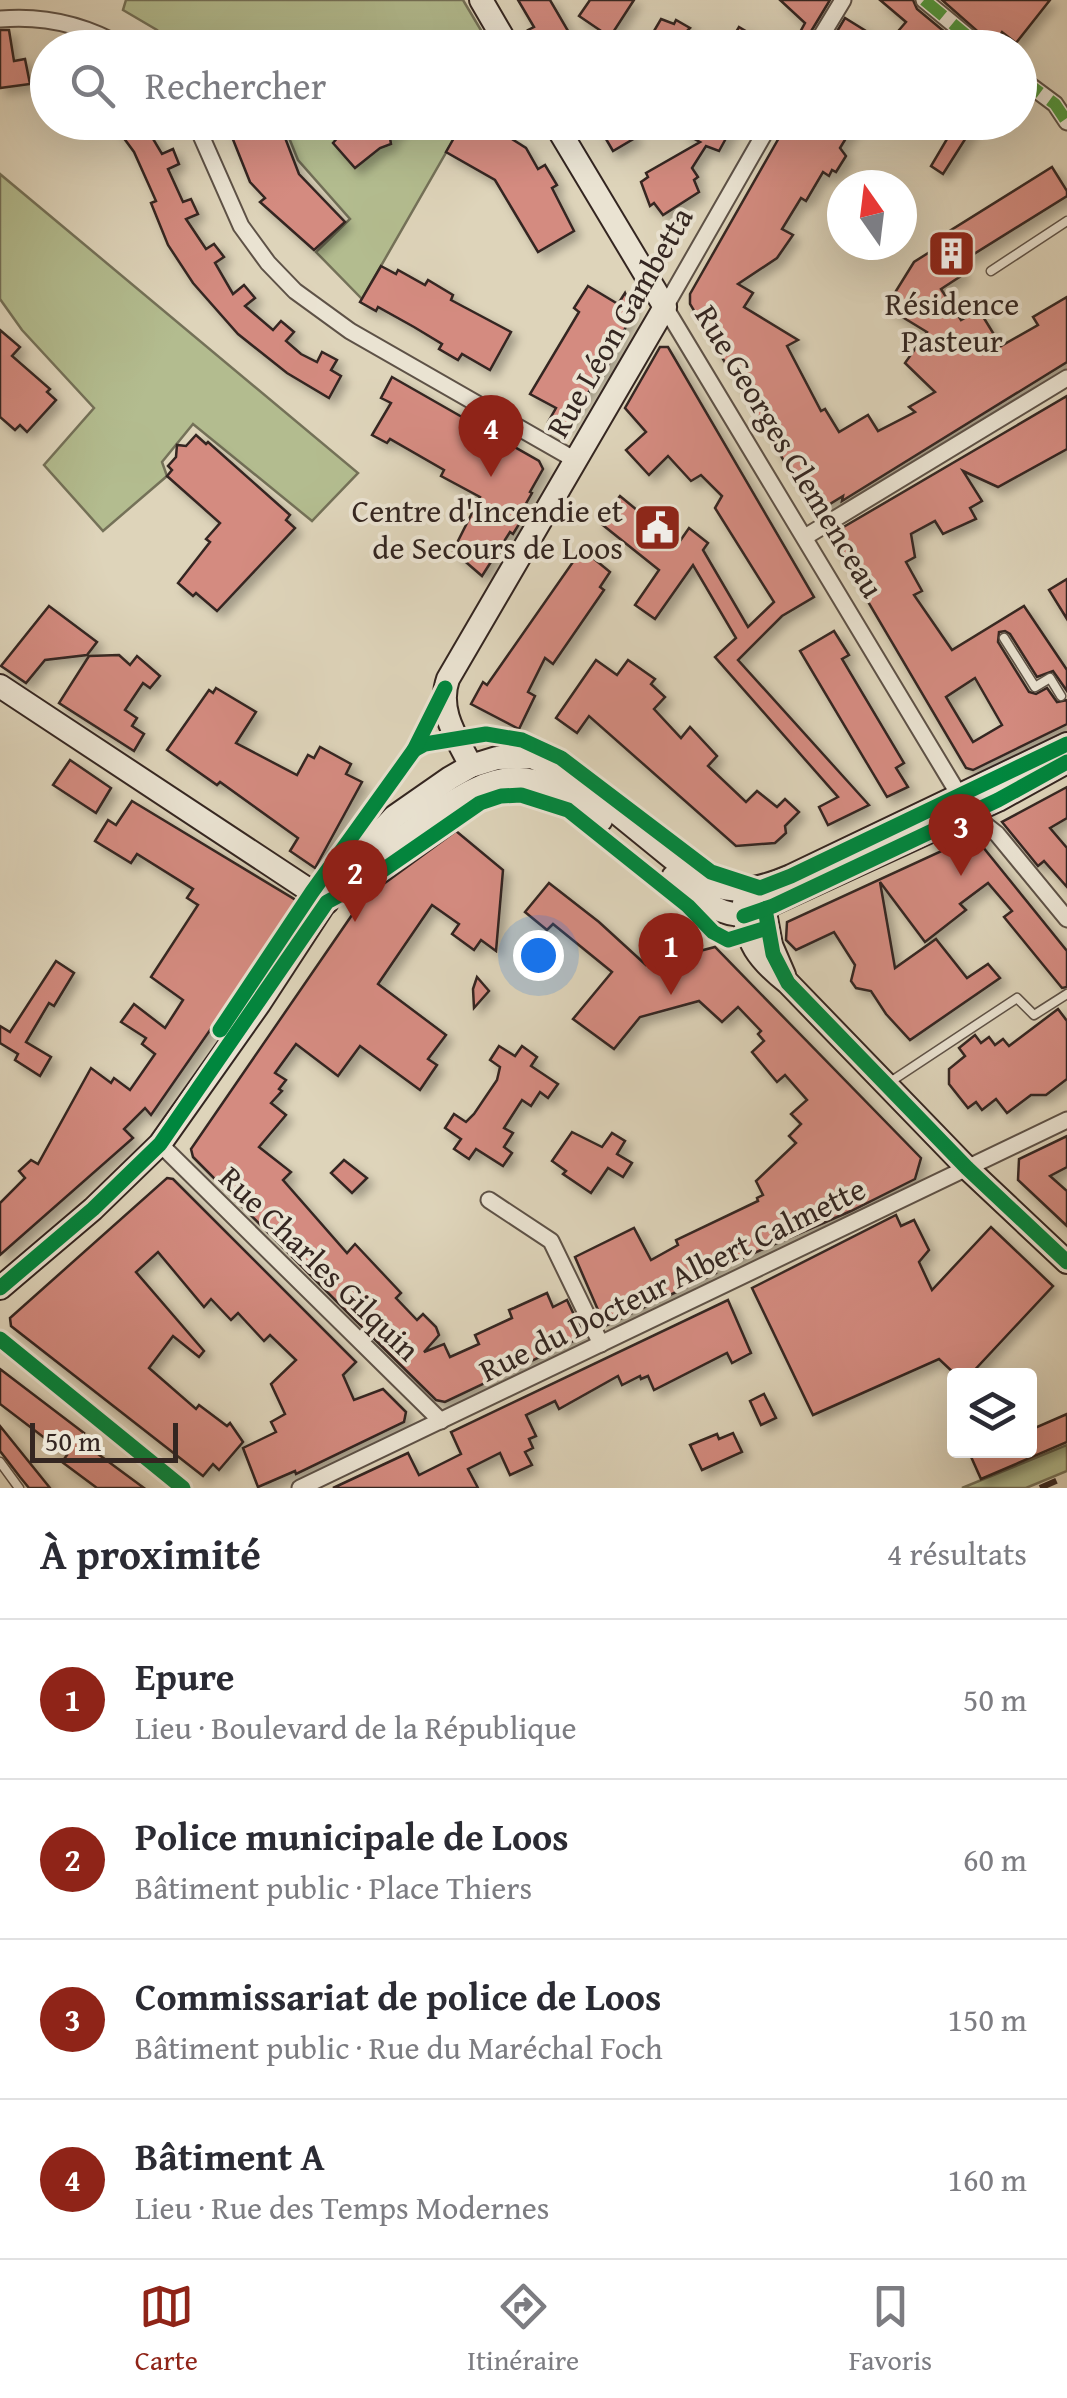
<!DOCTYPE html>
<html lang="fr">
<meta charset="utf-8">
<style>
body{margin:0;font-family:"Gentium Book Plus",serif;background:#f7f7f7;color:#2b2b33}
.controls{position:absolute;right:30px;bottom:30px;display:grid;overflow:hidden;border-radius:10px;box-shadow:0 10px 40px #0002}
.controls button{width:90px;height:90px;display:grid;place-items:center;padding:0;border:0;border-bottom:2px solid #e1e1e2;background:#fff;color:#2b2b33;font:50px sans-serif}
.compass{position:absolute;left:827px;top:170px;width:90px;height:90px;border-radius:50%;background:#fff;box-shadow:0 10px 40px #0002;rotate:346deg}
.scale{position:absolute;left:30px;bottom:25px;width:148px;box-sizing:border-box;padding-left:10px;border:5px solid #342621;border-top:0;font-size:28px;line-height:35px;white-space:nowrap;color:#342621;-webkit-text-stroke:8px #eae3d2;paint-order:stroke}
.you{position:absolute;left:538px;top:955px;width:35px;height:35px;margin:-25px;border:8px solid #fff;border-radius:50%;background:#1a73e8;box-shadow:0 0 0 15px #1a73e833}
.badge{display:grid;place-items:center;width:65px;height:65px;border-radius:50%;background:#8f2418;color:#fff;font-size:32px;font-weight:700}
.pin{position:absolute;translate:-50% -82px;filter:drop-shadow(0 2px 5px #0008)}
.pin::after{content:'';position:absolute;top:52px;width:35px;height:30px;background:inherit;clip-path:polygon(0 0,100% 0,50% 100%)}
.list{margin:0;padding:0;list-style:none}
h2{display:flex;justify-content:space-between;align-items:center;height:130px;margin:0;padding:0 40px;font-size:42px}
h2 small{font-size:32px;font-weight:400;color:#7c7c81}
.list li{display:grid;grid-template-columns:65px 1fr auto;gap:30px;align-items:center;box-sizing:border-box;height:160px;padding:0 40px;border-top:2px solid #e1e1e2}
.list b{display:block;font-size:38px;white-space:nowrap}
.list p{margin:0;font-size:32px;white-space:nowrap;color:#7c7c81}
.list em{font-size:32px;font-style:normal;color:#7c7c81}
.icon{flex:none;width:55px;height:55px;fill:none;stroke:currentColor;stroke-width:2;stroke-linecap:round;stroke-linejoin:round}
.map{position:relative;flex:none;width:1067px;height:1488px;overflow:hidden}
.search{position:absolute;background:#fff;box-shadow:0 10px 40px #0002;left:30px;right:30px;top:30px;height:110px;display:flex;align-items:center;gap:25px;box-sizing:border-box;padding:0 35px;border-radius:55px;color:#7c7c81;font-size:38px}
.sheet{height:770px;background:#fff}
nav{display:flex;justify-content:space-around;align-items:center;box-sizing:border-box;height:140px;border-top:2px solid #e1e1e2;background:#fff;font-size:28px;color:#7c7c81}
nav a{display:grid;justify-items:center;gap:5px}
nav .on{color:#8f2418}
.map>svg:first-child{display:block}
</style>
<div class="map">
<svg width="1067" height="1488" viewBox="0 0 1067 1488">
<defs>
<filter id="shadow"><feDropShadow dx="6" dy="6" stdDeviation="5" flood-color="#0004"/></filter>
</defs>
<rect width="100%" height="100%" fill="#ded4ba"/>
<filter id="stains"><feTurbulence type="fractalNoise" baseFrequency=".002" numOctaves="4"/><feColorMatrix values="0 0 0 0 .2 0 0 0 0 .09 0 0 0 0 .02 0 0 0 .5 -.17"/></filter>
<radialGradient id="worn" r=".72"><stop offset=".6" stop-color="#630" stop-opacity="0"/><stop offset="1" stop-color="#630" stop-opacity=".3"/></radialGradient>
<g fill="#b3bc8f" stroke="#747158" stroke-width="2.5">
<polygon points="126,0 463,0 491,47 176,47 157,30 123,10"/>
<polygon points="283,123 463,123 362,299 316,252 350,219 298,160"/>
<polygon points="0,174 358,473 312,521 193,424 162,462 167,476 103,531 44,465 94,408 22,330 0,299"/>
<polygon points="1067,1445 1067,1471 1026,1488 962,1488"/>
</g>
<g fill="#d48b80" stroke="#342621" stroke-width="2.5" fill-rule="evenodd" filter="url(#shadow)">
<polygon points="518,0 550,0 578,48 538,48 528,30 534,27"/>
<polygon points="590,0 634,0 610,37 579,16"/>
<polygon points="780,0 830,0 807,38 799,34 805,23"/>
<polygon points="880,0 913,0 917,9 964,48 827,48 845,18 887,44 906,22"/>
<polygon points="942,0 1050,0 1016,43 1002,32 993,45"/>
<polygon points="661,19 674,24 676,20 690,28 687,31 696,37 690,48 644,48"/>
<polygon points="739,27 774,48 739,48 730,42"/>
<polygon points="0,30 9,30 14,61 25,59 30,84 0,88"/>
<polygon points="112,122 143,122 162,154 173,149 179,164 168,169 183,202 191,199 198,214 186,219 206,249 214,244 224,257 215,263 233,294 244,285 255,298 245,306 273,330 281,321 294,332 286,341 301,354 317,362 322,352 337,360 331,370 341,376 329,398 287,373 238,334 193,283 168,245 151,203 156,201 134,152"/>
<polygon points="226,122 279,122 299,174 345,222 314,250 260,202 265,198 250,182"/>
<polygon points="351,122 407,122 390,138 391,144 380,148 355,168 333,143"/>
<polygon points="463,122 485,122 526,148 538,169 545,165 557,185 552,188 574,231 538,252 495,180 446,152"/>
<polygon points="596,122 626,122 635,138 613,151"/>
<polygon points="689,122 735,122 719,151 706,146 692,168 698,177 694,180 699,192 663,215 654,203 650,206 641,182 648,177 646,173 700,142 683,133"/>
<polygon points="788,122 856,122 840,148 846,156 836,172 832,170 829,176 823,172 806,201 801,198 782,229 793,235 777,258 738,284 753,293 744,307 798,340 787,346 821,411 825,409 839,432 868,415 878,431 915,412 909,407 935,392 905,363 927,332 886,307 914,262 944,243 940,237 1052,167 1067,191 1067,196 958,264 964,274 941,289 961,320 979,310 1001,346 1038,325 1033,317 1067,297 1067,362 842,501 843,496 820,510 811,506 690,304 690,294"/>
<polygon points="957,122 976,122 943,174 931,166"/>
<polygon points="381,266 396,274 398,270 425,285 428,280 453,295 451,300 511,332 490,370 462,354 458,360 439,349 442,344 414,327 378,307 376,311 360,302"/>
<polygon points="588,286 618,304 625,293 633,311 604,375 601,373 566,427 558,428 548,422 556,408 530,394 579,312 574,308"/>
<polygon points="0,330 20,347 12,356 50,389 47,392 56,400 27,432 20,425 15,430 0,417"/>
<polygon points="660,347 668,347 814,597 782,616 738,660 869,805 828,825 819,807 838,797 715,657 736,638 693,565 655,619 635,605 659,570 599,522 620,496 678,544 689,528 708,543 703,550 748,627 774,602 715,508 722,496 701,475 691,481 668,456 649,475 626,450 646,432 625,408"/>
<polygon points="392,377 539,461 543,469 530,492 532,493 520,514 524,516 513,534 510,532 482,576 453,551 480,497 441,476 444,470 390,439 387,443 372,435 391,403 381,398"/>
<path d="M1067 396V449L998 487 963 471 982 501 970 508 976 519 943 534 935 521 911 534 915 557 906 562 922 591 914 595 952 650 1024 606 1067 670V691L1053 671 1037 677 1010 634 1005 631 999 632 998 642 1029 692 1036 694 1047 688 1057 702 1067 700V724L973 770 966 768 834 544 835 532ZM975 678 1002 725 973 742 946 697Z"/>
<polygon points="196,435 206,444 208,442 290,515 286,520 295,528 217,611 196,593 193,596 178,583 210,542 206,539 220,523 167,476 172,470 168,466 176,457 177,445 186,446"/>
<polygon points="582,549 610,572 600,587 604,590 553,664 545,658 528,692 535,696 519,729 471,704 483,682 487,685"/>
<polygon points="1067,579 1067,619 1049,590"/>
<polygon points="49,606 97,642 87,655 45,660 26,683 1,666"/>
<polygon points="834,631 849,655 842,659 904,763 896,768 908,787 887,797 800,651"/>
<polygon points="119,655 130,665 137,656 160,676 150,688 143,683 125,710 137,718 132,726 144,734 134,751 59,703 89,656"/>
<polygon points="596,660 617,675 628,660 655,679 651,684 665,697 654,709 681,738 690,727 717,756 708,766 746,802 757,791 777,807 785,799 799,812 785,826 786,833 775,843 736,846 589,716 577,733 556,718"/>
<polygon points="216,688 256,712 236,743 297,775 308,755 314,758 320,747 351,764 346,774 362,782 315,868 290,851 298,838 220,782 217,785 167,750 209,690 213,693"/>
<polygon points="70,760 111,788 96,813 53,785"/>
<polygon points="1067,787 1067,818 1050,828 1067,848 1067,887 1044,861 1038,866 1002,822"/>
<polygon points="132,801 299,902 151,1115 145,1108 124,1129 133,1138 0,1255 0,1203 25,1178 19,1171 31,1160 38,1164 91,1068 111,1083 114,1078 130,1090 155,1054 142,1044 146,1038 121,1022 134,1004 165,1028 183,1000 151,977 198,905 187,898 193,889 137,854 131,863 95,841 108,820 116,825"/>
<polygon points="456,831 503,870 496,951 481,940 474,950 452,934 459,924 432,905 378,984 446,1035 428,1059 437,1065 420,1090 360,1046 338,1076 296,1044 275,1073 286,1080 279,1089 282,1091 271,1103 286,1115 259,1147 291,1172 283,1180 347,1253 355,1244 401,1293 396,1298 417,1320 423,1314 436,1327 439,1335 424,1352 444,1344 450,1357 479,1344 475,1335 512,1318 509,1310 514,1308 547,1293 553,1307 567,1300 584,1336 445,1402 436,1400 355,1320 193,1157 191,1149 363,899"/>
<polygon points="974,836 1067,951 1067,987 1062,988 1004,917 1012,911 988,883 960,904 966,910 925,942 880,882 895,968 936,939 967,978 988,964 1000,978 910,1040 886,1014 871,991 856,988 851,981 855,965 834,932 796,950 786,940 787,922"/>
<polygon points="549,883 599,922 646,965 715,947 921,1158 915,1179 851,1211 715,1270 716,1273 605,1326 575,1257 634,1228 651,1260 678,1245 676,1240 758,1201 757,1198 763,1195 756,1181 796,1143 789,1136 801,1124 791,1114 807,1100 785,1075 777,1082 752,1052 764,1041 758,1034 761,1031 738,1007 722,1022 699,1001 640,1017 614,1049 573,1019 612,972 553,924 547,930 525,912"/>
<polygon points="56,961 74,973 54,1006 49,1003 26,1042 51,1057 40,1076 15,1060 18,1054 0,1043 0,1026 10,1032"/>
<polygon points="477,977 489,991 474,1008 473,989"/>
<polygon points="1058,1009 1067,1021 1067,1079 1046,1095 1031,1095 1007,1113 996,1099 982,1110 976,1102 968,1108 949,1084 949,1069 965,1056 959,1048 975,1035 981,1043 989,1037 995,1045 1003,1039 1009,1046"/>
<polygon points="499,1046 515,1056 522,1046 537,1057 531,1066 558,1084 548,1098 540,1092 531,1106 522,1100 504,1128 513,1133 504,1147 512,1153 503,1166 476,1149 469,1159 454,1149 461,1139 445,1128 454,1114 466,1122 474,1114 497,1080 500,1067 490,1060"/>
<polygon points="572,1132 602,1147 612,1133 625,1141 617,1154 632,1163 623,1177 608,1168 591,1193 563,1174 566,1171 552,1161"/>
<polygon points="1067,1136 1067,1167 1050,1176 1067,1191 1067,1226 1018,1180 1019,1159"/>
<polygon points="344,1160 367,1178 352,1193 331,1173"/>
<polygon points="167,1178 173,1179 356,1362 343,1375 354,1400 383,1389 406,1412 404,1422 296,1474 295,1471 258,1487 243,1448 276,1432 271,1422 285,1414 271,1384 296,1360 270,1335 264,1341 238,1313 231,1320 211,1299 204,1307 158,1252 136,1272 204,1351 199,1357 173,1336 149,1368 196,1409 199,1405 227,1426 230,1423 243,1442 219,1470 213,1464 203,1476 11,1326 10,1318"/>
<polygon points="896,1215 901,1226 914,1220 929,1250 919,1262 932,1290 991,1227 1053,1286 969,1376 957,1376 939,1359 813,1415 752,1288"/>
<polygon points="728,1300 751,1353 732,1363 727,1353 654,1390 648,1376 641,1379 640,1376 622,1385 618,1376 559,1409 555,1401 526,1415 536,1436 529,1439 533,1448 525,1452 532,1465 510,1475 500,1453 468,1469 478,1488 333,1488 408,1453 419,1475 461,1454 451,1432"/>
<polygon points="0,1369 84,1433 79,1440 144,1488 97,1488 62,1462 67,1455 0,1404"/>
<polygon points="764,1394 776,1418 761,1425 750,1401"/>
<polygon points="1067,1414 1067,1442 981,1479 968,1450 1030,1450 1030,1430"/>
<polygon points="0,1426 50,1488 29,1488 20,1477 0,1451"/>
<polygon points="733,1433 742,1452 702,1470 690,1445 717,1434 719,1439"/>
</g>
<g fill="none" stroke-linecap="round" stroke-linejoin="round">
<defs>
<g id="lane">
<polyline points="991,271 1067,221"/>
<polyline points="1004,638 1035,687 1050,678 1061,696"/>
<polyline points="890,1082 1017,998 1034,1015 1067,994"/>
<polyline points="0,1462 19,1488"/>
</g>
<g id="street">
<polyline points="924,0 982,48"/>
<path d="M0 19C45 15 86 25 125 48"/>
<polyline points="814,48 843,0"/>
<polyline points="1020,78 1055,104 1067,122"/>
<polyline points="195,122 241,226 268,263 295,291 350,331 577,461"/>
<polyline points="771,122 665,307 970,813 997,834 1067,919"/>
<polyline points="805,537 1067,378"/>
<polyline points="160,1144 441,1421"/>
<polyline points="489,1200 551,1241 601,1344"/>
<polyline points="0,1339 183,1488"/>
<polyline points="300,1488 1067,1120"/>
</g>
<g id="secondary">
<polyline points="481,0 509,48"/>
<polyline points="0,686 327,902"/>
<path d="M471 766C457 738 437 711 448 679L665 307 554 122"/>
<path d="M355 875C378 854 404 836 429 818 500 767 532 764 601 820"/>
<path d="M673 877C697 895 718 919 750 914L998 800 1067 762"/>
<polyline points="762,896 771,945 784,975"/>
<path d="M744 903C744 942 759 960 788 983L967 1168 1067 1262"/>
<path d="M0 1288 93 1209 160 1144 259 1004 351 863 394 817 450 778 471 766 497 758 532 757 569 774 693 875C727 897 756 891 791 876L1067 744"/>
</g>
</defs>
<use href="#lane" stroke="#5e5247" stroke-width="11"/>
<use href="#street" stroke="#5e5247" stroke-width="19"/>
<use href="#secondary" stroke="#342621" stroke-width="26"/>
<use href="#lane" stroke="#eae3d2" stroke-width="8"/>
<use href="#street" stroke="#eae3d2" stroke-width="15"/>
<use href="#secondary" stroke="#eae3d2" stroke-width="22"/>
<polyline stroke="#342621" stroke-width="6" stroke-dasharray="18 18" stroke-linecap="butt" points="1040,1488 1067,1476"/>
<g stroke="#519c3f" stroke-width="12" stroke-dasharray="25 12" stroke-linecap="butt">
<polyline points="924,0 982,48"/>
<polyline points="1020,78 1055,104 1067,122"/>
</g>
<defs>
<g id="cycleway">
<polyline points="414,750 425,744 486,734 522,740 561,758 711,872 760,888 791,876 1067,744"/>
<polyline points="765,909 773,954 788,983 967,1168 1067,1262"/>
<polyline points="744,916 773,906 998,800 1067,762"/>
<polyline points="220,1030 312,892 414,750 445,688"/>
<polyline points="0,1288 93,1209 160,1144 327,902 373,877 480,803 501,796 521,795 568,810 688,906 713,932 728,940 767,928"/>
<polyline points="0,1339 183,1488"/>
</g>
</defs>
<use href="#cycleway" stroke="#eae3d2" stroke-width="21"/>
<use href="#cycleway" stroke="#00873e" stroke-width="15"/>
</g>
<defs>
<symbol id="building-square" viewBox="-11 -11 22 22"><rect x="-9" y="-9" width="18" height="18" rx="4" fill="#8f2418" stroke="#eae3d2"/><path d="M-4-6H4V6H1V3H-1V6H-4ZM-2.5-4.3h1.7v1.8h-1.7ZM.8-4.3h1.7v1.8H.8ZM-2.5-1h1.7V.8h-1.7ZM.8-1h1.7V.8H.8Z" fill="#fff"/></symbol>
<symbol id="civic-square" viewBox="-11 -11 22 22"><rect x="-9" y="-9" width="18" height="18" rx="4" fill="#8f2418" stroke="#eae3d2"/><path d="M-.6-6.5H3V-4.5H.6V-3L4-1V1h2V6H-6V1h2V-1L-.6-3ZM-1.2 2.5V6h2.4V2.5Z" fill="#fff"/></symbol>
</defs>
<g fill-rule="evenodd">
<use href="#building-square" x="924" y="226" width="55" height="55"/>
<use href="#civic-square" x="630" y="500" width="55" height="55"/>
</g>
<g text-anchor="middle" dominant-baseline="central" stroke-width="8" stroke-linejoin="round" paint-order="stroke">
<g font-size="32" fill="#342621" stroke="#eae3d2">
<text x="952" y="303">Résidence<tspan x="952" dy="37">Pasteur</tspan></text>
<text x="623" y="510" text-anchor="end">Centre d'Incendie et<tspan x="623" dy="37">de Secours de Loos</tspan></text>
</g>
<g font-size="32" fill="#342621" stroke="#eae3d2">
<text transform="translate(619 322) rotate(-60)">Rue Léon Gambetta</text>
<text transform="translate(790 451) rotate(59)">Rue Georges Clemenceau</text>
<text transform="translate(320 1263) rotate(44)">Rue Charles Gilquin</text>
<text transform="translate(672 1279) rotate(-26)">Rue du Docteur Albert Calmette</text>
</g>
</g>
<rect width="100%" height="100%" filter="url(#stains)"/>
<rect width="100%" height="100%" fill="url(#worn)"/>
</svg>
<div class="controls">
<button><svg class="icon" aria-label="layers" viewBox="0 0 24 24"><path d="M12 4l9 5-9 5-9-5zM3 14l9 5 9-5"/></svg></button>
</div>
<svg class="compass" viewBox="-18 -18 36 36"><path d="M0-13l5 13h-10z" fill="#e53935"/><path d="M0 13l5-13h-10z" fill="#7c7c81"/></svg>
<div class="scale">50 m</div>
<div class="you"></div>
<div class="pin badge" style="left:671px;top:995px">1</div>
<div class="pin badge" style="left:355px;top:922px">2</div>
<div class="pin badge" style="left:961px;top:876px">3</div>
<div class="pin badge" style="left:491px;top:477px">4</div>
<div class="search"><svg class="icon" aria-label="search" viewBox="0 0 24 24"><circle cx="10" cy="10" r="6"/><path d="M15 15l6 6"/></svg>Rechercher</div>
</div>
<section class="sheet">
<h2>À proximité<small>4 résultats</small></h2>
<ul class="list">
<li><span class="badge">1</span><div><b>Epure</b><p>Lieu · Boulevard de la République</p></div><em>50 m</em></li>
<li><span class="badge">2</span><div><b>Police municipale de Loos</b><p>Bâtiment public · Place Thiers</p></div><em>60 m</em></li>
<li><span class="badge">3</span><div><b>Commissariat de police de Loos</b><p>Bâtiment public · Rue du Maréchal Foch</p></div><em>150 m</em></li>
<li><span class="badge">4</span><div><b>Bâtiment A</b><p>Lieu · Rue des Temps Modernes</p></div><em>160 m</em></li>
</ul>
</section>
<nav>
<a class="on"><svg class="icon" aria-label="map" viewBox="0 0 24 24"><path d="M3 6l6-2 6 2 6-2v14l-6 2-6-2-6 2zM9 4v14M15 6v14"/></svg>Carte</a>
<a><svg class="icon" aria-label="directions" viewBox="0 0 24 24"><path d="M12 3l9 9-9 9-9-9zM9 14v-3h6M13 9l2 2-2 2"/></svg>Itinéraire</a>
<a><svg class="icon" aria-label="saved" viewBox="0 0 24 24"><path d="M7 4h10v16l-5-4-5 4z"/></svg>Favoris</a>
</nav>
